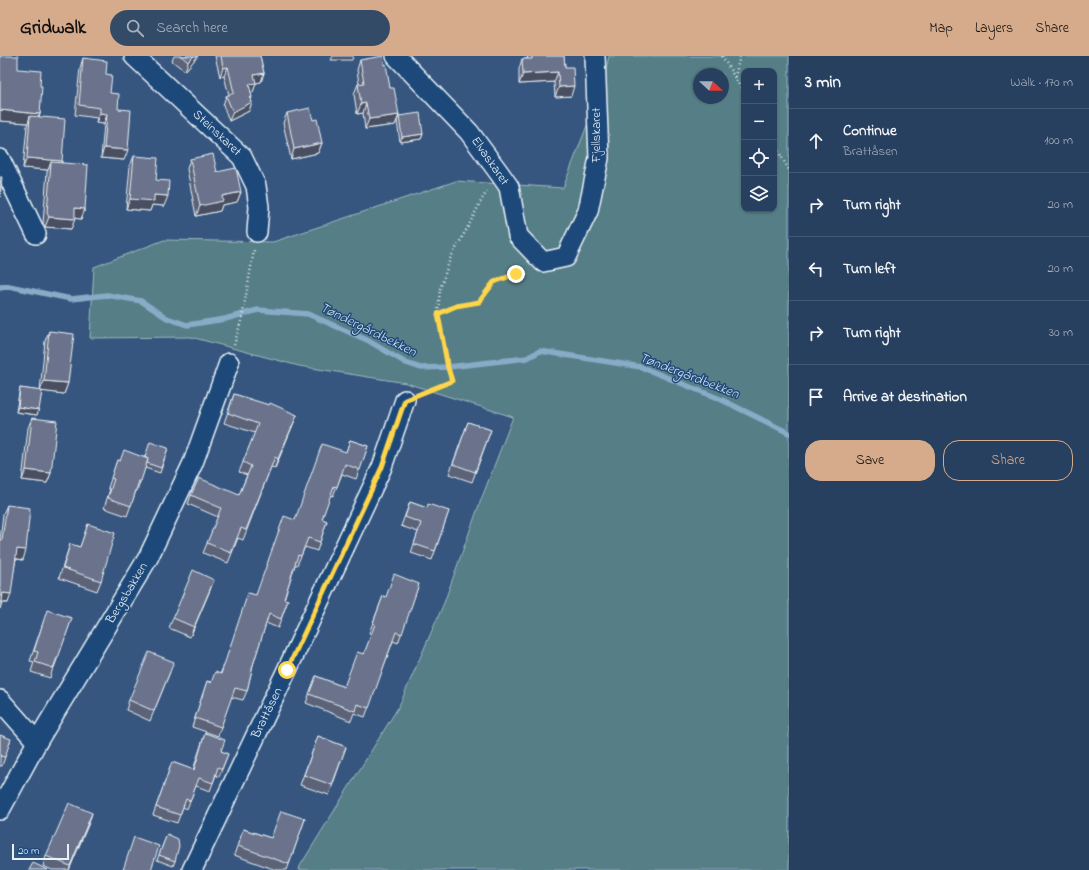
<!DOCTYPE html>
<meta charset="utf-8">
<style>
body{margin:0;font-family:"Indie Flower",sans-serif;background:#344b68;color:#f1f3f6}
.controls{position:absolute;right:12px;top:12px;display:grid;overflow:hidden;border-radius:8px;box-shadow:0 1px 3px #0004}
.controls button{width:36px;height:36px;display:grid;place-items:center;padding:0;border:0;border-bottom:1px solid #445974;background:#28405f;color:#f1f3f6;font:20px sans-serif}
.compass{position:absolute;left:693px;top:12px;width:36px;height:36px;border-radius:50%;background:#28405f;box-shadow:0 1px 3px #0004;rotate:111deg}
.scale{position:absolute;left:12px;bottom:10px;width:57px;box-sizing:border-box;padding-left:4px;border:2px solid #e8f1f8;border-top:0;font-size:11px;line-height:14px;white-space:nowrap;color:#e8f1f8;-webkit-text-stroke:3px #1f4a7a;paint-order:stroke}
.stop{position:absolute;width:12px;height:12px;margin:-9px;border:3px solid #ffd54a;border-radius:50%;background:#fff}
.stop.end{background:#ffd54a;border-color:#fff;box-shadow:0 1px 4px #0008}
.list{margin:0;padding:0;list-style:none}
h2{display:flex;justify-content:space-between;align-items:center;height:52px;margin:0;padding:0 16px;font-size:17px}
h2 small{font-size:13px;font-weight:400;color:#a5afbd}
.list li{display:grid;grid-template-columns:26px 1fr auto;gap:12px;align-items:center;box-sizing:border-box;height:64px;padding:0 16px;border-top:1px solid #445974}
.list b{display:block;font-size:15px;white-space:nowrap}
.list p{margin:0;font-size:13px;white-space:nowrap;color:#a5afbd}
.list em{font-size:13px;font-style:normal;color:#a5afbd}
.actions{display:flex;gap:8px;padding:12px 16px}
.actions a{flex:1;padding:9px 0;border:1px solid #d6ab8b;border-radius:16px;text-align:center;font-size:14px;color:#d6ab8b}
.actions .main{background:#d6ab8b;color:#111}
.icon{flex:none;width:22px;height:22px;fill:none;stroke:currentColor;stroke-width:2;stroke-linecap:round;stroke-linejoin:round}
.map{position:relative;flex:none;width:789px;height:814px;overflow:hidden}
header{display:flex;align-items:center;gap:24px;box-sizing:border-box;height:56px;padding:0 20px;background:#d6ab8b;color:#111}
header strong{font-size:19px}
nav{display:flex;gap:22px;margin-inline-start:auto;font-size:14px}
.search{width:280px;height:36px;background:#344b68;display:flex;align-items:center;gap:10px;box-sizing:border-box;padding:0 14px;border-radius:22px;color:#a5afbd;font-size:15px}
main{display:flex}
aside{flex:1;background:#28405f}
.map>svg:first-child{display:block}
</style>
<header>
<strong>Gridwalk</strong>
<div class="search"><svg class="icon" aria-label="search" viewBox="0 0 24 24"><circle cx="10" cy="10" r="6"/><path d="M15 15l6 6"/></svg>Search here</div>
<nav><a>Map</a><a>Layers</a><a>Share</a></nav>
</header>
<main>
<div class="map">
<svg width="789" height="814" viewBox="0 0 789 814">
<rect width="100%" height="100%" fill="#36567f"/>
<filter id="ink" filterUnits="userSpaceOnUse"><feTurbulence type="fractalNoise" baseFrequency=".025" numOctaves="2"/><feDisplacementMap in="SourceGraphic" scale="8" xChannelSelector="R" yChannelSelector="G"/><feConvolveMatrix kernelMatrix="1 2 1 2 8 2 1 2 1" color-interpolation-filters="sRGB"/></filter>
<g filter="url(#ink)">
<path fill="#567e86" stroke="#9fb8bf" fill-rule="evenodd" d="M609 0H789V814H299L300 810 399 650 444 547 479 449 513 361 406 327 299 310 191 281 90 282 94 211 164 184 273 186 456 125 563 132 601 33ZM744 15H774V153H744ZM699 18H723V42H699Z"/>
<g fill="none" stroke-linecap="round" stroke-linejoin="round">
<polyline stroke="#88abc7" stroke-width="5.5" points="0,231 9,230 71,243 107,239 141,245 167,262 187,269 225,263 258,254 308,258 367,284 406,307 421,312 448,311 527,302 540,295 641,311 720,343 789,377"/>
<defs>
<g id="minor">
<polyline points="134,0 242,101 256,130 259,151 257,176"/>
<polyline points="396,0 469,76 500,118 509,131 518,180 543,206 566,201 588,155 599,102 595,0"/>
<polyline points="0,103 36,178"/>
<polyline points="0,644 37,686"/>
<polyline points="0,754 37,686 148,502 193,407 229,307"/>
<polyline points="192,814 287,614 382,411 405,344"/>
</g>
</defs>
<use href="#minor" stroke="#e8f1f8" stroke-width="22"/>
<g stroke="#e8f1f8" stroke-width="2.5" stroke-dasharray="1 3" stroke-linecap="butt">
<polyline points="722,0 744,37"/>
<polyline points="735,21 740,0"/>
<polyline points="774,88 789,114"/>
<polyline points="438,257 440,233 450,203 469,169 482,143 488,134"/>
<polyline points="234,289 242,262 254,194"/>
<path d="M421 337 452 325 448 311 438 257 456 250 479 246C483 240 488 230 495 226 502 221 519 216 528 218"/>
</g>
<use href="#minor" stroke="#1f4a7a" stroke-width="19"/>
</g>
<g fill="#5b6378" stroke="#e8f1f8">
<polygon points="0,0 40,30 40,58 39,61 62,105 62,107 85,153 81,163 75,162 71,173 45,171 43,167 47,116 48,114 23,112 27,70 28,67 0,65"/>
<polygon points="174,0 198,0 185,15 172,5"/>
<polygon points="215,0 260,0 264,17 261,26 256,27 253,36 251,36 251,45 252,46 249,55 229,65 223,49 226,40 229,39 224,20 220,21"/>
<polygon points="527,0 564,0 565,11 571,40 555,41 554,26 519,28 519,13 522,3 528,3"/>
<polygon points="83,2 110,37 118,53 124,104 101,102 104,68 96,67 97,62 75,59 80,12"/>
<polygon points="360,4 384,9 390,32 399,59 395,69 365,73 363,57 357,58 354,38 358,28 359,28 357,14"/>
<polygon points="287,57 313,64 322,87 318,97 291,103 283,67"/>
<polygon points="399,60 423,78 421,83 400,86 397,65"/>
<polygon points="134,100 156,124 164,150 152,149 150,155 126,153 130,110"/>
<polygon points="190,103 217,116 241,136 237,146 222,149 220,155 196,160 187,113"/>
<polygon points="49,275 68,327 64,338 42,335 37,359 16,356 19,337 20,332 40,335 45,285"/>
<polygon points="234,338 297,359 275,412 271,411 243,484 238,482 228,507 203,497 218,461 188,448 191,439 239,439 247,419 239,416 255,377 224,367"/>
<polygon points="32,362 51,417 47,427 22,424 28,372"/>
<polygon points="468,366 491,374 472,426 449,418"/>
<polygon points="350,384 368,390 356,423 342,418 333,440 330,439 322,463 327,465 317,495 305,491 297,509 295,509 284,543 288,544 278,572 266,567 253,609 247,635 243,644 231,641 218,680 192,671 207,625 211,626 220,618 256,539 295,464 346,396"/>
<polygon points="168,392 160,417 145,412 137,435 136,435 127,460 104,452 110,433 108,432 117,404 120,405 144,401"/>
<polygon points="410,446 427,452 449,455 432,504 411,497 418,476 401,470"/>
<polygon points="7,449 23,504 16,503 8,547 2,547 0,484 3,458"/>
<polygon points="88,468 101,525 97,535 59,522 70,488 80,491"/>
<polygon points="419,528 398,587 393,585 365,661 354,657 351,665 306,647 316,620 344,631 364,598 372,578 369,577 383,540 386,541"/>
<polygon points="210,534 190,581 169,572 173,562"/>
<polygon points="72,562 54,612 53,612 50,622 31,616 34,606 30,605 44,564"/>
<polygon points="170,616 150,665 126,654 129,644"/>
<polygon points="205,677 221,695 228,698 219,721 216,719 210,735 196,730 187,753 183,751 177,767 153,759 172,706 193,714"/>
<polygon points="0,679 5,701 2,710 0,710"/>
<polygon points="318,680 346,691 329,739 300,729"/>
<polygon points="92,757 69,814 52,814 43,810 46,800"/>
<polygon points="305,763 287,814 276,814 234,799 243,773 271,782"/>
<polygon points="167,778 175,805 173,810 157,804"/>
</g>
<g fill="#4a5061" stroke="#e8f1f8">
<polygon points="194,0 198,0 185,15 188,6"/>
<polygon points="333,0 353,0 352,4 331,4"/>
<polygon points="228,11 224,20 220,21 223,12"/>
<polygon points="558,16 554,26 519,28 523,18"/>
<polygon points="264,17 261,26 256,27 253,36 246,37 249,28 254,19"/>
<polygon points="574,30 571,40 555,41 559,31"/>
<polygon points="252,41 250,47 252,46 249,55 229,65 233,56 250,42"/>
<polygon points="366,47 363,57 357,58 361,48"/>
<polygon points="0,54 40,58 36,68 30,60 28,67 0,65"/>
<polygon points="100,57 107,58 104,68 96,67"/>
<polygon points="399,59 395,69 365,73 369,63"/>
<polygon points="423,78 421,83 400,86 402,81"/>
<polygon points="322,87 318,97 291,103 294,93"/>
<polygon points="104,92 128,94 124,104 101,102"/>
<polygon points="27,102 62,105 59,115 51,106 48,114 23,112"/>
<polygon points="241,136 237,146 222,149 220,155 196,160 200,150 222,140"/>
<polygon points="154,139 168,140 164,150 152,149 150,155 126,153 130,143"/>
<polygon points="75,152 85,153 81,163 72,162"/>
<polygon points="49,161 75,163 71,173 45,171"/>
<polygon points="44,325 68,327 64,338 40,335"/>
<polygon points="18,351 39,354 37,359 16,356"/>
<polygon points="297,359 293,368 275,412 278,403"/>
<polygon points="26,414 51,417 47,427 22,424"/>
<polygon points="17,493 26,494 23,504 13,502"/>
<polygon points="214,524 210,534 190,581 194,571"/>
<polygon points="3,537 11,538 8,547 0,546"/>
<polygon points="0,546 2,547 0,553"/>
<polygon points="92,757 89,767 69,814"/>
</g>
<g fill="#6a738b" stroke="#e8f1f8">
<polygon points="0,0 18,0 18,13 41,15 40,30 42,30 40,58 0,54"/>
<polygon points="181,0 194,0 188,6"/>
<polygon points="221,0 260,0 264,17 254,19 256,27 249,28 252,41 250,42 252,46 233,56 226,40 234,37 228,11 223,12"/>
<polygon points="383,0 384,9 386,8 390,32 394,32 399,59 369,63 366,47 361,48 358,28 364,27 360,4"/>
<polygon points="532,0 564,0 565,11 573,11 574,30 559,31 558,16 523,18 522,3 532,3"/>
<polygon points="83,2 107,5 106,18 112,19 110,37 119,38 118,53 131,54 128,94 104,92 107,58 100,57 100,52 79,49"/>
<polygon points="310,52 313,64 317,63 322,87 294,93 287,57"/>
<polygon points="420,57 423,78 402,81 399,60"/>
<polygon points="30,60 65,63 62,105 27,102"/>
<polygon points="213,98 217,116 236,112 241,136 222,140 223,145 200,150 190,103"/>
<polygon points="134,100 158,102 156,124 169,125 168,140 154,139 154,145 130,143"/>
<polygon points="51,106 88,109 85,153 75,152 75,163 49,161 47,157"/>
<polygon points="0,121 2,121 0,141"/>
<polygon points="49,275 74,278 68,327 44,325"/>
<polygon points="20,332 42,335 39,354 18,351"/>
<polygon points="234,338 269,349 270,347 297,359 278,403 275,401 246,474 241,472 231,497 207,487 221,452 191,439 199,422 239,439 251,410 243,406 258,368 228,357"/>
<polygon points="32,362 57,365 51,417 26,414"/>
<polygon points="468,366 491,374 475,416 453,408"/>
<polygon points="350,384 368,390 360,414 345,408 337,431 334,430 322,463 327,465 320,486 308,482 301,500 298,499 284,543 288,544 281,563 269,558 253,609 247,635 235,632 221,671 195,662 207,625 211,627 215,616 221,618 248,537 256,539 284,460 295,464 322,388 346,396"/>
<polygon points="150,386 168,392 161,412 147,407 148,403 145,401"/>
<polygon points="124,394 148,403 141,425 139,425 131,450 108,442 114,423 111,422 117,404 120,405"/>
<polygon points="410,446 427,452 428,448 449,455 435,495 414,488 421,467 405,461"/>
<polygon points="7,449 30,452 26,494 17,493 11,538 3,537 2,547 0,546 0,484 2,484"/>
<polygon points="88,468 115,477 101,525 63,512 70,488 80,491"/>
<polygon points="193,514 214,524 194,571 173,562"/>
<polygon points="394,518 419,528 402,578 396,576 369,652 357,648 355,655 309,638 316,620 344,631 357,596 364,598 375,568 373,567 383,540 386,541"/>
<polygon points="47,554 72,562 58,602 57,602 53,612 35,606 38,596 34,595"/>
<polygon points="149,596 174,606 154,655 129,644"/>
<polygon points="205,677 225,684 221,695 228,698 222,713 218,711 213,727 199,722 190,745 186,743 180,759 156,751 172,706 194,714"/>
<polygon points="0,679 11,683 5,701 0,700"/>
<polygon points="318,680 346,691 332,729 304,719"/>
<polygon points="69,747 92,757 70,810 46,800"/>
<polygon points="281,755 305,763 289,808 238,790 243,773 271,782"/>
<polygon points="167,778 178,783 179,790 175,805 159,799"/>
<polygon points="134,781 159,790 151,814 123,814"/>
<polygon points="33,807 48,814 29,814"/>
</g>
</g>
<g fill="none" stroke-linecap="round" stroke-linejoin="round" filter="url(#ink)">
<polyline stroke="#ffd54a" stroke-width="5" points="287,614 382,411 405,344 452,325 448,312 438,258 456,250 479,246 494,226 516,218"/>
</g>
<g text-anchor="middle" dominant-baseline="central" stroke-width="3" stroke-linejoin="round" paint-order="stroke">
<g font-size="13" fill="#e8f1f8" stroke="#1f4a7a">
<text transform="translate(217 77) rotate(43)">Steinskaret</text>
<text transform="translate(596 79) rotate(-90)">Fjellskaret</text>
<text transform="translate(490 105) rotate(55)">Elvaskaret</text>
<text transform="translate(127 537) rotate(-59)">Bergsbakken</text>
<text transform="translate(267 657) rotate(-64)">Brattåsen</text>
</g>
<g font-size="14" font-style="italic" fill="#d0dfec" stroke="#1f4a7a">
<text transform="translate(368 274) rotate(26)">Tøndergårdbekken</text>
<text transform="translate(689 320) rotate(21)">Tøndergårdbekken</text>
</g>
</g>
</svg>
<div class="controls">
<button>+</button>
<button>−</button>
<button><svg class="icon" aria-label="locate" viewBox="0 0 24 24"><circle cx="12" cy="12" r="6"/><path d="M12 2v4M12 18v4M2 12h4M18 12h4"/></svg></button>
<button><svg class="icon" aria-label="layers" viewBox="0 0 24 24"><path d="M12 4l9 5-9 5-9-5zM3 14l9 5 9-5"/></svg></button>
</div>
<svg class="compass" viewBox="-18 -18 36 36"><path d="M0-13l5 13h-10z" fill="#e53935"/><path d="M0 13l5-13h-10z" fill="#a5afbd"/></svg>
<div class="scale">20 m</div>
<div class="stop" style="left:287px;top:614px"></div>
<div class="stop end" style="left:516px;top:218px"></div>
</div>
<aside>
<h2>3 min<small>Walk · 170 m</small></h2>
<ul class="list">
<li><svg class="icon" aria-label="ahead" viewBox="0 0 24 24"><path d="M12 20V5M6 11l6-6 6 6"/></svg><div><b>Continue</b><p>Brattåsen</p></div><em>100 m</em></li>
<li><svg class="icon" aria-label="right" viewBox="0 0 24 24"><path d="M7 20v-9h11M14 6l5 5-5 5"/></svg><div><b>Turn right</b></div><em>20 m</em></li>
<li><svg class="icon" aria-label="left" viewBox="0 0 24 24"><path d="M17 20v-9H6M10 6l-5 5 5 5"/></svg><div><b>Turn left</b></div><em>20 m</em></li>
<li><svg class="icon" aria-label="right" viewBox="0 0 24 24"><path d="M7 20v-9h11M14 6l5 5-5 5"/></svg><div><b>Turn right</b></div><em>30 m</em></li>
<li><svg class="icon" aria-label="arrive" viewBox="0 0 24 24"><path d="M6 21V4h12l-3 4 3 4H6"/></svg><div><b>Arrive at destination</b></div></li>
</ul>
<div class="actions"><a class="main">Save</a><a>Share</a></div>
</aside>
</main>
